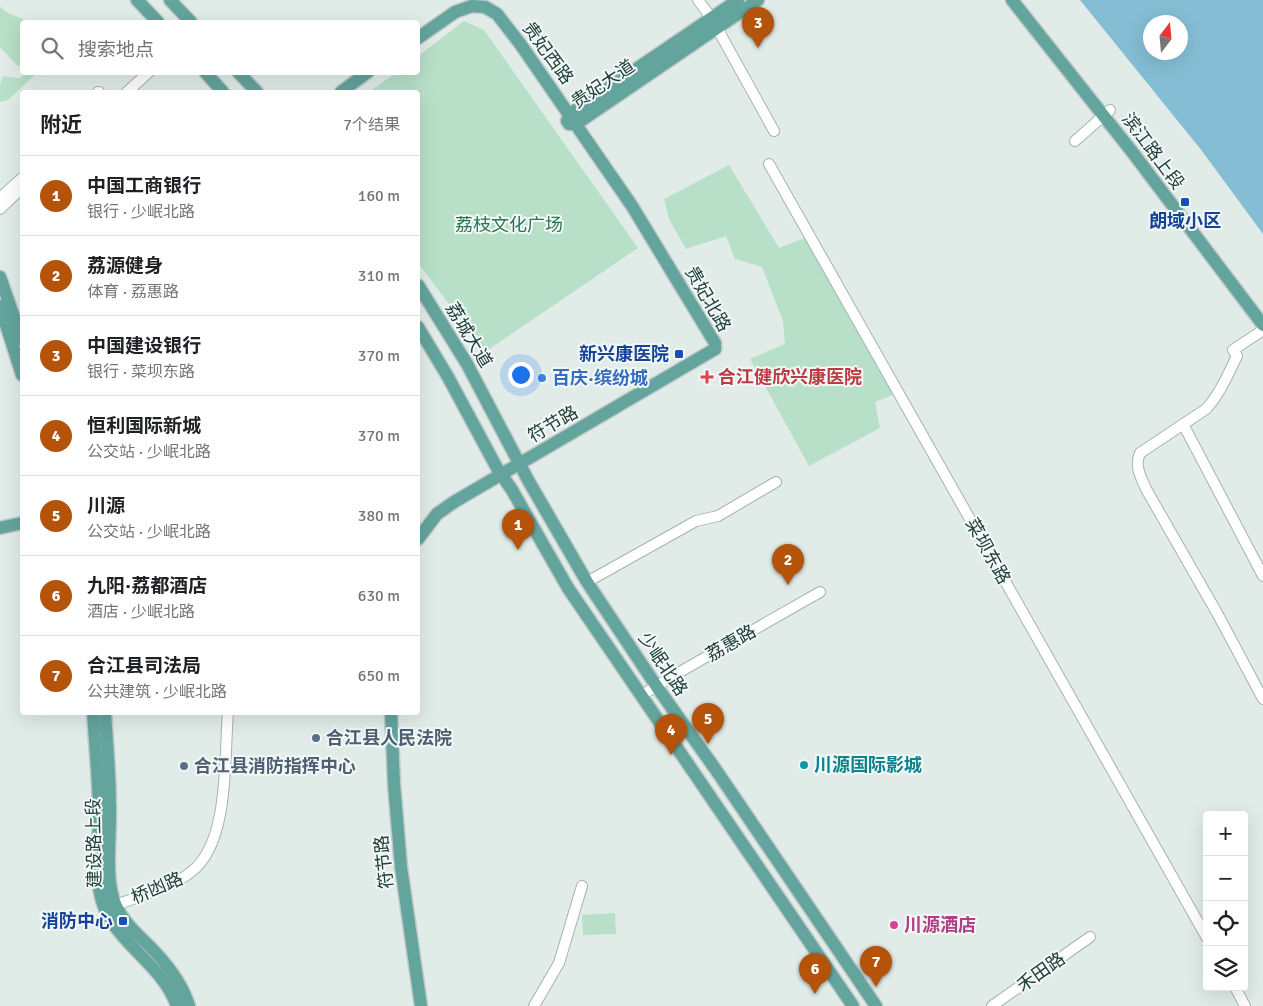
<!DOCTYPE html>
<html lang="zh">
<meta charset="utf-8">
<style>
body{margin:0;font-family:Signika,"Noto Sans SC",sans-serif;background:#f2f2f2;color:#202124}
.controls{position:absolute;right:15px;bottom:15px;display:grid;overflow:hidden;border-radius:5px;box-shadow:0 5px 20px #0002}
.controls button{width:45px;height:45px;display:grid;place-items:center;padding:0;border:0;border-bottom:1px solid #e0e0e0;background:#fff;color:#202124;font:25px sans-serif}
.compass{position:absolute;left:1143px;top:15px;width:45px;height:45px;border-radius:50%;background:#fff;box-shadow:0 5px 20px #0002;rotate:16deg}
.you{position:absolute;left:520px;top:374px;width:18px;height:18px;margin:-12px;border:4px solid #fff;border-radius:50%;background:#1a73e8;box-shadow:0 0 0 8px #1a73e833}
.badge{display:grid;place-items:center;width:32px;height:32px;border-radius:50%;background:#b45309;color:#fff;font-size:16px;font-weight:700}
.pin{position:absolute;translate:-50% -41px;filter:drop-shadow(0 1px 2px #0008)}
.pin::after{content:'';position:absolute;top:26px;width:18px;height:15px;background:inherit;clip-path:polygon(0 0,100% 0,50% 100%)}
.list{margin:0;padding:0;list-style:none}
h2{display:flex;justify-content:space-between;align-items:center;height:65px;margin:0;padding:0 20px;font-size:21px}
h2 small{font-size:16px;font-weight:400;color:#757577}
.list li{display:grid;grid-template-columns:32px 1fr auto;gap:15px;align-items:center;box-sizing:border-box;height:80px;padding:0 20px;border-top:1px solid #e0e0e0}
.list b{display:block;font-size:19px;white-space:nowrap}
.list p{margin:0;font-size:16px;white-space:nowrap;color:#757577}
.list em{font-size:16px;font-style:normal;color:#757577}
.icon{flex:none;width:28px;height:28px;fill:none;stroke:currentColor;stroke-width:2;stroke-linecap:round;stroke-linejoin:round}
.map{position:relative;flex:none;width:1263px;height:1006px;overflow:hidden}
.search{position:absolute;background:#fff;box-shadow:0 5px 20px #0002;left:20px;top:20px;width:400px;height:55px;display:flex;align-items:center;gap:12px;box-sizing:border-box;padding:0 18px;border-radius:5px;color:#757577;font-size:19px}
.panel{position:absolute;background:#fff;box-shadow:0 5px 20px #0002;left:20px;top:90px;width:400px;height:625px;border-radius:5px}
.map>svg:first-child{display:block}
</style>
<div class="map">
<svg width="1263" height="1006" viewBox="0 0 1263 1006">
<rect width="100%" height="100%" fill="#e1ece9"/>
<g fill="#b8dfc8">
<polygon points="0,7 8,13 30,22 22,22 22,68 20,65 18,66 0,47"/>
<polygon points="464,21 484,30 638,248 485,352 418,263 418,92 369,92 396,73 418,72 418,56"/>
<polygon points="24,73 37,73 8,100 0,102 0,85 3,76 19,78 23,76"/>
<polygon points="729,165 779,248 807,237 895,394 875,402 880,428 809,466 750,359 785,344 783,321 762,267 735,259 726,236 686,249 669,219 664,199"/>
<polygon points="615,913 616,934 583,935 582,915"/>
</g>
<path fill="#85bdd4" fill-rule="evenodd" d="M1080 0H1263V234L1202 151ZM1150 22H1180V52H1150Z"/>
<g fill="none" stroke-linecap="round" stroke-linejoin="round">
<defs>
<g id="minor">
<polyline points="698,0 712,19 774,131"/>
<polyline points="98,92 99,92"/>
<polyline points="127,92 149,72"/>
<polyline points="1075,141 1110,110"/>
<polyline points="769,164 1207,938"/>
<polyline points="0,198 22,178"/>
<polyline points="0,209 22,188"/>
<path d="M1263 330 1233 350 1237 356C1228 374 1220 394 1206 409L1140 453C1134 466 1141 477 1146 489L1217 613 1263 699"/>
<polyline points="1183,424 1263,576"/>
<polyline points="587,582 696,521 718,516 776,482"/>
<polyline points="642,695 678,673 820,592"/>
<path d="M111 907C133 898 173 887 191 872 230 843 224 757 228 712"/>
<polyline points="1235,987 1245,1006"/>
<polyline points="534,1006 559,963 582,886"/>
<polyline points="992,1006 1090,937"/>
</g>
<g id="major">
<polyline points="137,0 158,22"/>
<polyline points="170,0 191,22"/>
<polyline points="1012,0 1133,153 1263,325"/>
<polyline points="418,38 455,12 472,6 485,7 497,14 521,45 632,206 715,343 715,349"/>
<polyline points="205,72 223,92"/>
<polyline points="238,72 257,92"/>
<polyline points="341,92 368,72"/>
<polyline points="567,121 570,114 738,0"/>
<polyline points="569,124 576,124 758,0"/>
<polyline points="0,277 22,340"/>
<polyline points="418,285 467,364 528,480 587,582 657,687 716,770 876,1006"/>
<polyline points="0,306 22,375"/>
<polyline points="418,327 448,377 497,468 512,490 568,588 853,1006"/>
<polyline points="0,528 22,523"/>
<polyline points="418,539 437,514 454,502 715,349"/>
<path d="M93 712C95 744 98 776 99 807 100 839 92 880 105 909 122 947 163 966 177 1006"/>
<path d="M105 712C107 744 110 776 110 808 111 836 104 881 116 906 125 925 141 937 155 952 170 968 183 985 189 1006"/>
<polyline points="391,712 394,784 401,867 421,1006"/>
</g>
</defs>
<use href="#minor" stroke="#a3b4b1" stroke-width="12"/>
<use href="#major" stroke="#c1c9c8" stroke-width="15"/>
<use href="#minor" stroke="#fff" stroke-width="10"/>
<use href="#major" stroke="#63a49d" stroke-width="12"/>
</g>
<g fill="#1a4fb4" stroke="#f1f8f6" stroke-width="2">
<rect x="1180" y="197" width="10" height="10" rx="2.5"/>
<rect x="674" y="349" width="10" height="10" rx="2.5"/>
<rect x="118" y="916" width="10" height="10" rx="2.5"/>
</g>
<path fill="#e0444e" stroke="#f1f8f6" stroke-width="2" d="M704.5 369.5h5v5h5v5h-5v5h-5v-5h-5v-5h5z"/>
<circle fill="#3f7fe0" stroke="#f1f8f6" stroke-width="2" cx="542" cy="378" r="5"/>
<g fill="#5c6f8a" stroke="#f1f8f6" stroke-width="2">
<circle cx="316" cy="738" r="5"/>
<circle cx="184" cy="766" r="5"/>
</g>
<circle fill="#0f9aa8" stroke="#f1f8f6" stroke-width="2" cx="804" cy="765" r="5"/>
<circle fill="#d1479c" stroke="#f1f8f6" stroke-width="2" cx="894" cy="925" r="5"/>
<g text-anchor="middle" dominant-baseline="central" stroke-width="4" stroke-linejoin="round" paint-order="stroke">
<g font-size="18" fill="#203e3a" stroke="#f1f8f6">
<text transform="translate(548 53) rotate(54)">贵妃西路</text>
<text transform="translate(603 84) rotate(-34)">贵妃大道</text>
<text transform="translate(1153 151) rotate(53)">滨江路上段</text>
<text transform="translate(708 299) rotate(60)">贵妃北路</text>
<text transform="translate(469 335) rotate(59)">荔城大道</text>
<text transform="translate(553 424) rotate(-30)">符节路</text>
<text transform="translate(988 551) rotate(61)">菜坝东路</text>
<text transform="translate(731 643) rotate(-30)">荔惠路</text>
<text transform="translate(663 664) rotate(56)">少岷北路</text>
<text transform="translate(94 843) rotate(-91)">建设路上段</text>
<text transform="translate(384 862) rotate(-96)">符节路</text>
<text transform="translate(157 888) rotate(-23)">桥凼路</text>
<text transform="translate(1041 972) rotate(-35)">禾田路</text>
</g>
<g font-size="18" font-weight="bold" fill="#164399" stroke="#f1f8f6" text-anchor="end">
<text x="1185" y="221" text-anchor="middle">朗域小区</text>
<text x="669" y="354">新兴康医院</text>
<text x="113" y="921">消防中心</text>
</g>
<g font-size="18" fill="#287752" stroke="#f1f8f6">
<text x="509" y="225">荔枝文化广场</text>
</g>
<g font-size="18" font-weight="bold" fill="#be3a42" stroke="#f1f8f6" text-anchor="start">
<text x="718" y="377">合江健欣兴康医院</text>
</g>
<g font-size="18" font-weight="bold" fill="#366cbe" stroke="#f1f8f6" text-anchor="start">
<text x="552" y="378">百庆·缤纷城</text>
</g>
<g font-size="18" font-weight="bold" fill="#4e5e75" stroke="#f1f8f6" text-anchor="start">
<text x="326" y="738">合江县人民法院</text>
<text x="194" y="766">合江县消防指挥中心</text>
</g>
<g font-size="18" font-weight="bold" fill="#0d838f" stroke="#f1f8f6" text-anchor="start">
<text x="814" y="765">川源国际影城</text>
</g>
<g font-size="18" font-weight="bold" fill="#b23c85" stroke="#f1f8f6" text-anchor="start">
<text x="904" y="925">川源酒店</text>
</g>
</g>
</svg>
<div class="controls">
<button>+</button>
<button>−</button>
<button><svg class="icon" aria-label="locate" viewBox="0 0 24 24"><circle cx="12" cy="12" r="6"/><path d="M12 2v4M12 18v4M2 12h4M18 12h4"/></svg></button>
<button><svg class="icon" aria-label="layers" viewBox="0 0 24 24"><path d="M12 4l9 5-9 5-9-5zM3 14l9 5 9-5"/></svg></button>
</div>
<svg class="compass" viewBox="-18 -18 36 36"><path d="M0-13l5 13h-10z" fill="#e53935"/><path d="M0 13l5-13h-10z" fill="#757577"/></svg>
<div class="you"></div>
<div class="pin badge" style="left:518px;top:550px">1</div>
<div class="pin badge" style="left:788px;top:585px">2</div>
<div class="pin badge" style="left:758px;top:48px">3</div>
<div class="pin badge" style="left:671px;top:755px">4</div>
<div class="pin badge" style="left:708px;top:744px">5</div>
<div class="pin badge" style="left:815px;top:994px">6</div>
<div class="pin badge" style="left:876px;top:987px">7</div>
<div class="search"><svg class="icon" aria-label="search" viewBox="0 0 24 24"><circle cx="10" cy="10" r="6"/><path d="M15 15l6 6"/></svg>搜索地点</div>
<section class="panel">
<h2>附近<small>7个结果</small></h2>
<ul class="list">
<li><span class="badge">1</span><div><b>中国工商银行</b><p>银行 · 少岷北路</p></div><em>160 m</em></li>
<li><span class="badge">2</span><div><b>荔源健身</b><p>体育 · 荔惠路</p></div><em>310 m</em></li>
<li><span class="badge">3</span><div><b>中国建设银行</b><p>银行 · 菜坝东路</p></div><em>370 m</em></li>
<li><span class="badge">4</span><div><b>恒利国际新城</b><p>公交站 · 少岷北路</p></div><em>370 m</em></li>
<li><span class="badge">5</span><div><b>川源</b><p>公交站 · 少岷北路</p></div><em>380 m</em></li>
<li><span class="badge">6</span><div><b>九阳·荔都酒店</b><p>酒店 · 少岷北路</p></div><em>630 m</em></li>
<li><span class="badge">7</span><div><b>合江县司法局</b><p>公共建筑 · 少岷北路</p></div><em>650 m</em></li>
</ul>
</section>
</div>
